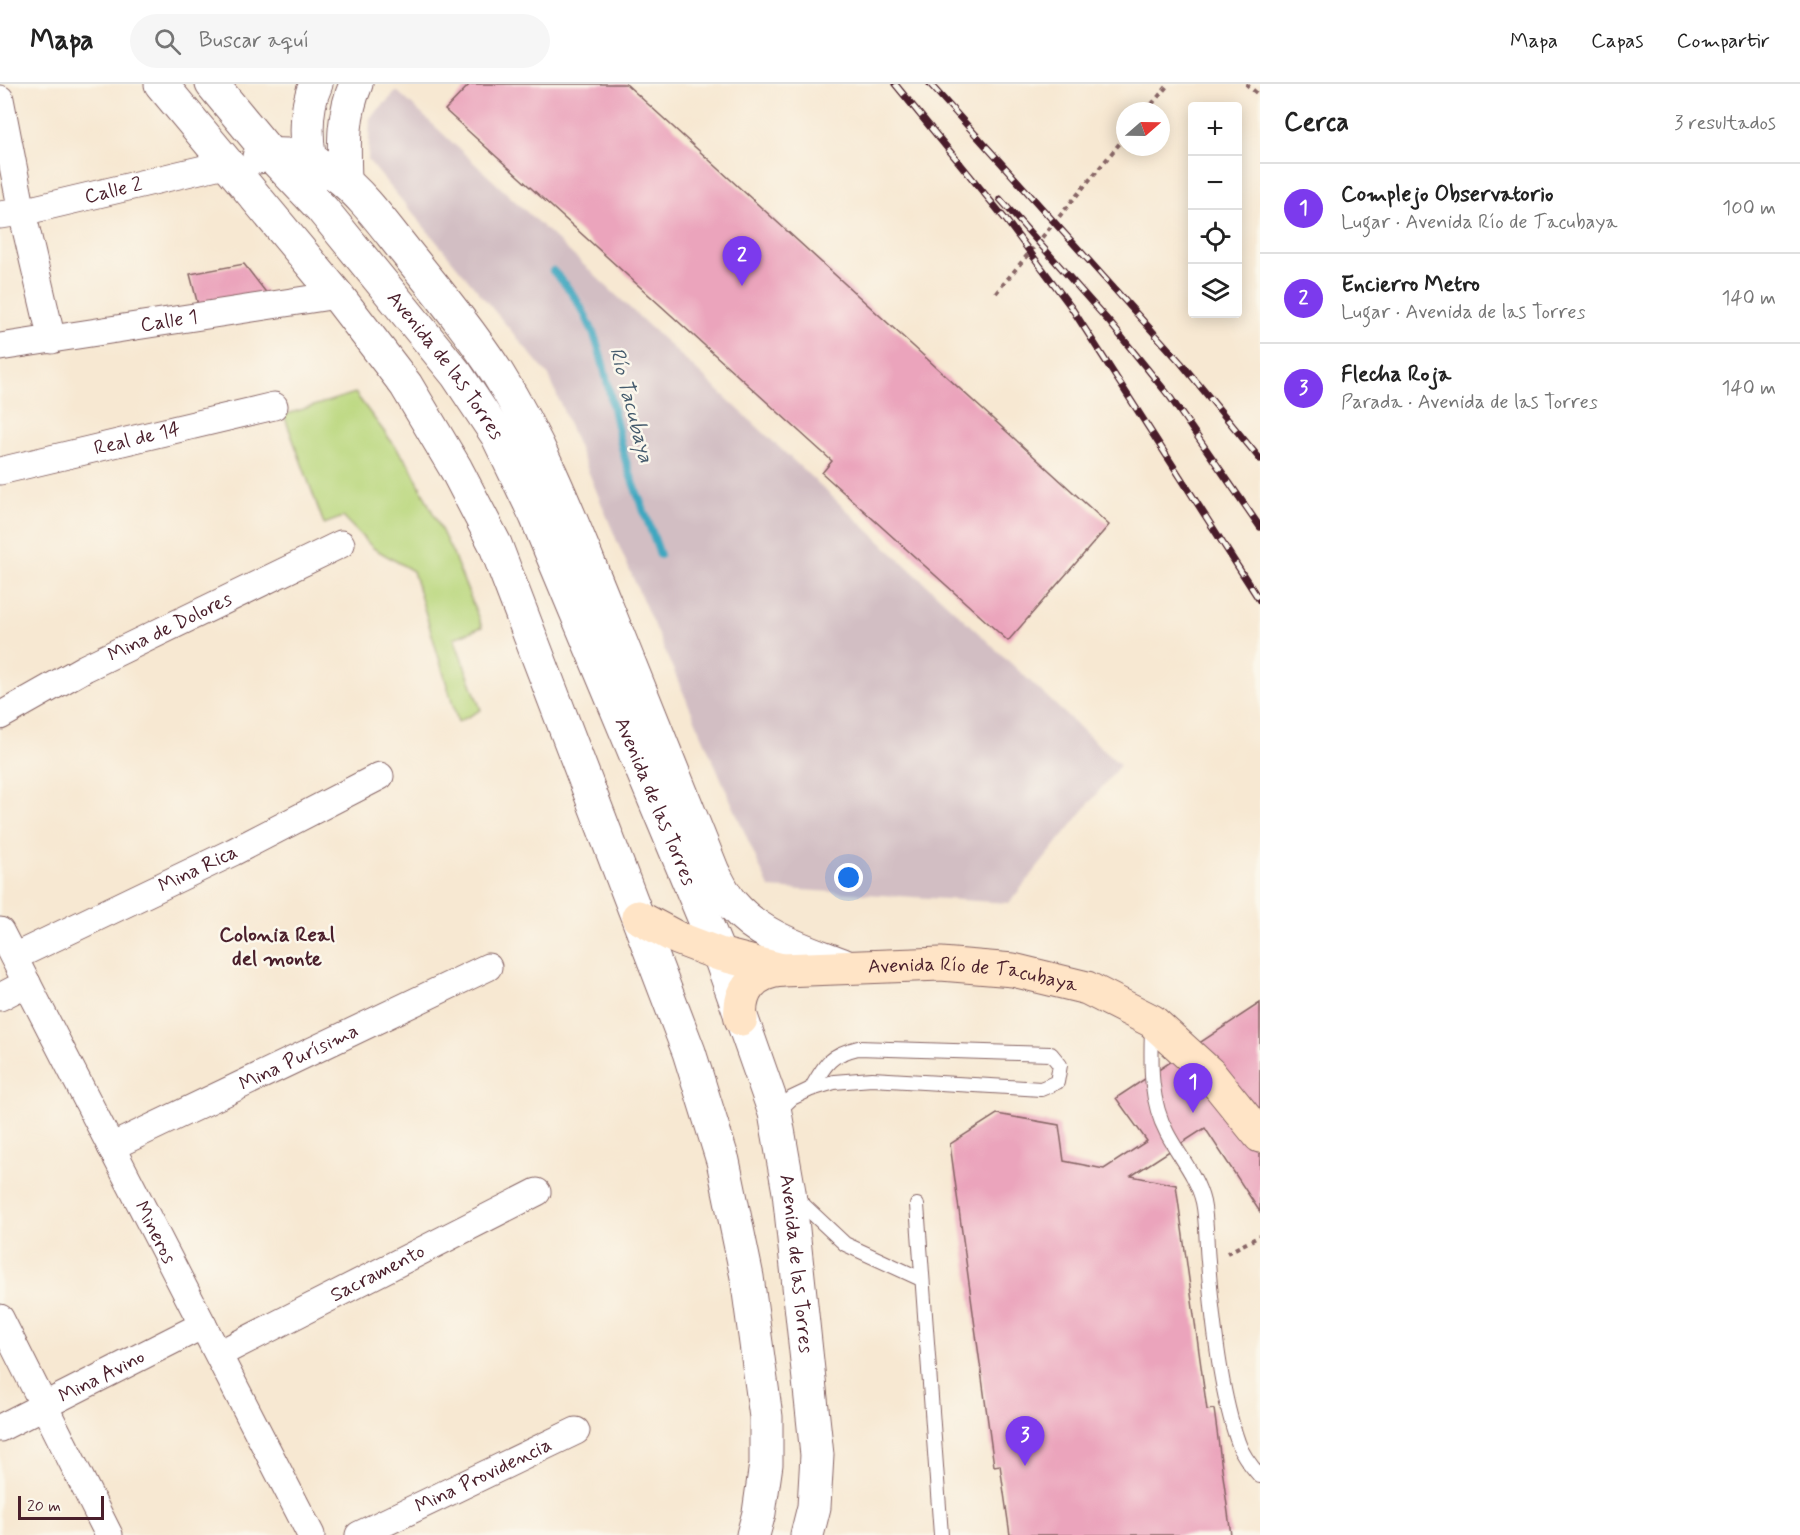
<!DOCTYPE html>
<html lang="es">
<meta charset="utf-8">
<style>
body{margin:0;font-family:Mynerve,sans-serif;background:#f6f6f6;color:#222}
.controls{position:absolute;right:18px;top:18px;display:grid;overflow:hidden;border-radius:6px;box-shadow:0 3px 15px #0003}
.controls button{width:54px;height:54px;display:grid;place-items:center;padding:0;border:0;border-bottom:2px solid #e0e0e0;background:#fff;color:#222;font:30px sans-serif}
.compass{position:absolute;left:1116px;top:18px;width:54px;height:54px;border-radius:50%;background:#fff;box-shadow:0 3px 15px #0003;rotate:70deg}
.scale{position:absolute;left:18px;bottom:15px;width:86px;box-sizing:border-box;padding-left:6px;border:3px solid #4a1f2b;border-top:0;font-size:16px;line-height:21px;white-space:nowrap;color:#4a1f2b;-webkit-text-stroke:4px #fbf7ec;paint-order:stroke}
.you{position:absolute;left:849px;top:794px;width:21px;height:21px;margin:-15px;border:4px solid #fff;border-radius:50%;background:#1a73e8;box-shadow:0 0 0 9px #1a73e833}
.badge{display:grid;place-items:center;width:39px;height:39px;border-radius:50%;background:#7c3aed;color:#fff;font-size:20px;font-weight:700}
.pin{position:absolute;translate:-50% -50px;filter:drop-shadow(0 2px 3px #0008)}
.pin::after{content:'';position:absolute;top:32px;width:21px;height:18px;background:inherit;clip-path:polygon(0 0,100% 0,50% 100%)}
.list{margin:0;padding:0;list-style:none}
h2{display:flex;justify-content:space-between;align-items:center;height:78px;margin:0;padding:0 24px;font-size:26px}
h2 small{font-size:20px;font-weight:400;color:#767676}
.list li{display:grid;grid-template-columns:39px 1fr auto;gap:18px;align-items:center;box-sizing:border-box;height:90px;padding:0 24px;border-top:2px solid #e0e0e0}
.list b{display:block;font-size:22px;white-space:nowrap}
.list p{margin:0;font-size:20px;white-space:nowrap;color:#767676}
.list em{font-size:20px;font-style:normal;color:#767676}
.icon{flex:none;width:33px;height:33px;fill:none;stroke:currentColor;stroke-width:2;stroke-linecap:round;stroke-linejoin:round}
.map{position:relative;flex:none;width:1260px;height:1451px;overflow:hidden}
header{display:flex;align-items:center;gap:36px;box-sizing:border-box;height:84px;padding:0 30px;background:#fff;border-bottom:2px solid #e0e0e0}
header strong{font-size:28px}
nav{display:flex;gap:33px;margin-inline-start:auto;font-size:21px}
.search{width:420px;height:54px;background:#f6f6f6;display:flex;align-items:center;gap:15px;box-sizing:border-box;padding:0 21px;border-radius:33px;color:#767676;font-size:22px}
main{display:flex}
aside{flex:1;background:#fff}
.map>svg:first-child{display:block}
</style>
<header>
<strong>Mapa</strong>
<div class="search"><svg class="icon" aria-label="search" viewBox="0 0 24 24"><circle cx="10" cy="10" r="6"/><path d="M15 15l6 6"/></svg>Buscar aquí</div>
<nav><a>Mapa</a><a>Capas</a><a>Compartir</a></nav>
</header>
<main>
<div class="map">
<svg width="1260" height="1451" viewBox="0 0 1260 1451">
<rect width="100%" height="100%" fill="#fbf7ec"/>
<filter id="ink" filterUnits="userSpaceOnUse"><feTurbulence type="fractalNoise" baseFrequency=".0167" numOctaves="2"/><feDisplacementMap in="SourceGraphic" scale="12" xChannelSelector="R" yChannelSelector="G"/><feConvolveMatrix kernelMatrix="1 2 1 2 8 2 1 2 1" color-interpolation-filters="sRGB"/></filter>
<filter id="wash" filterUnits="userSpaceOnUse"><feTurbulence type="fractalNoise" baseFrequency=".008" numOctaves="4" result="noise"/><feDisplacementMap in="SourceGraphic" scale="24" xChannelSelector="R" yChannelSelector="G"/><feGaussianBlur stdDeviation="1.35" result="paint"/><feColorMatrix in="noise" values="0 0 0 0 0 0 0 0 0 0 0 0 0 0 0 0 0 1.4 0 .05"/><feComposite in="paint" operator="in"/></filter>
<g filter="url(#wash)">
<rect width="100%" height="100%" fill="#f7e8d2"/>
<polygon fill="#d2bec3" points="397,7 1120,681 1009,819 769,804 619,462 549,292 368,76 370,34"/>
<polygon fill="#bad77d" stroke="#827b54" stroke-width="1.5" points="355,309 410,382 453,470 482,543 454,554 481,626 458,638 413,487 373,464 343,433 324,440 284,331"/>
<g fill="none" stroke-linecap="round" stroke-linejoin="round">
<path stroke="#40a7c0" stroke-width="8" d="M553 187C609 243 605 311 627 381 637 411 650 441 660 471"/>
</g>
<g id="blocks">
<g fill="#eba4bc">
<polygon points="470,0 626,0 1109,441 1008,557 822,389 832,377 445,26"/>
<polygon points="244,180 268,211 199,225 190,190"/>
<polygon points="1260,919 1260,1128 1205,1044 1131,1092 1176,1101 1207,1326 1214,1325 1231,1451 1010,1451 1000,1381 994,1382 950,1060 997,1030 1059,1041 1064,1077 1104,1085 1147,1057 1116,1014"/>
</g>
</g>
</g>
<g filter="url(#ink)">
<use href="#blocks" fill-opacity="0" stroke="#876565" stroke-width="1.5"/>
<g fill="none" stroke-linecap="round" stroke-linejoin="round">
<defs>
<g id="service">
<path d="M1152 942C1151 979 1149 1015 1167 1049 1179 1072 1197 1092 1203 1118 1207 1137 1206 1158 1208 1177 1212 1230 1220 1308 1238 1358 1242 1371 1251 1382 1260 1392"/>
<path d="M776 1029 792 1014 811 1005 834 998 872 995 1041 1005 1057 998 1060 981 1051 970 858 964C829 971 825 980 811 1005"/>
<polyline points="794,1112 845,1160 921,1195"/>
<polyline points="917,1121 941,1451"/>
</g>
<g id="minor">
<polyline points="0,15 22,128 52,256"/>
<path id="s1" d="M0 131 22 128 225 80"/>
<path id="s2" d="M0 263 337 211"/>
<path id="s3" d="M0 387 274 322"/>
<path id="s4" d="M0 632 85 584 341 460"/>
<path id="s5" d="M0 847 311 1451"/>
<path id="s6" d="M14 873 233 768 380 692"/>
<polyline points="0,913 27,899"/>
<path id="s7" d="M111 1063 488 883"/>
<polyline points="0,1234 109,1451"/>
<path id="s8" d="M219 1270 537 1108"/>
<path id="s9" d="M0 1344 203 1241"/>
<path id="s10" d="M359 1451 576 1347"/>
</g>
<g id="tertiary">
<polyline points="161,0 337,211 406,301 456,385 495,460 689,968 723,1077 747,1193 766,1333 766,1380 759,1429 753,1451"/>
<path id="s11" d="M212 0 270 70 322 125 457 291 497 351 536 432 719 870 775 1029 789 1108 817 1371 814 1423 807 1451"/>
<path d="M259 73C328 58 367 120 405 167 437 207 470 247 498 290 543 362 573 441 605 519 641 609 677 699 713 788 719 799 724 811 732 820 761 854 805 866 845 882"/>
<path d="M314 94C306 66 303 27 316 0"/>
<path d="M345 97C344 63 342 32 356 0"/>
</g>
<g id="secondary">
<path id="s12" d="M638 833 677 854 719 870 782 886 941 880 1013 886 1087 904 1152 937 1209 989 1260 1052"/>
<path d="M741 935C738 908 753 888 782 886"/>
</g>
</defs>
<use href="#service" stroke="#876565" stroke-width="16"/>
<use href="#minor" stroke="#876565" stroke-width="29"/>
<use href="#tertiary" stroke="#876565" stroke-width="35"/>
<use href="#secondary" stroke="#876565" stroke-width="35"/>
<g stroke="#876565" stroke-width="4" stroke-dasharray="4.5 4.5" stroke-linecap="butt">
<polyline points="1246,0 1260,12"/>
<polyline points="1146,27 1169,0"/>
<polyline points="996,209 1125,53"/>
<polyline points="1227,1169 1260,1152"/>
</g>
<use href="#service" stroke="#fff" stroke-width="14"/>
<use href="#minor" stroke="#fff" stroke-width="27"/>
<use href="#tertiary" stroke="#fff" stroke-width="33"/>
<use href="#secondary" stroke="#ffe4c6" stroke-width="33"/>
<defs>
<g id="rail">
<polyline points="895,0 1006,136 1071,223 1260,517"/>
<polyline points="930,0 1181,279 1260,375"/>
<polyline points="1000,115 1111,240 1170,313 1260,443"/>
</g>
</defs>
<use href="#rail" stroke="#4a1f2b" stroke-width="7"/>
<use href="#rail" stroke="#fbf7ec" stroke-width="4.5" stroke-dasharray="14" stroke-linecap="butt"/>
</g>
</g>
<g text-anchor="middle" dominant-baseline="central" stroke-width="5" stroke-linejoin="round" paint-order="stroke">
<g font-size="20" fill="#4a1f2b" stroke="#fbf7ec">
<text stroke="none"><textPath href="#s1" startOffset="116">Calle 2</textPath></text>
<text stroke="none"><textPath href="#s2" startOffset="171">Calle 1</textPath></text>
<text stroke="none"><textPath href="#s11" startOffset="366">Avenida de las Torres</textPath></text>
<text stroke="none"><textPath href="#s3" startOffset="141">Real de 14</textPath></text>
<text stroke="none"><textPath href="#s4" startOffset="192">Mina de Dolores</textPath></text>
<text stroke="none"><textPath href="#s11" startOffset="852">Avenida de las Torres</textPath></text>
<text stroke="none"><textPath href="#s6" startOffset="204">Mina Rica</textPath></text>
<text stroke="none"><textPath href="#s12" startOffset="346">Avenida Río de Tacubaya</textPath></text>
<text stroke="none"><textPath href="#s7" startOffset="208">Mina Purísima</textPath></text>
<text stroke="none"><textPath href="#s5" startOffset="339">Mineros</textPath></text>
<text stroke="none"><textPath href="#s11" startOffset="1338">Avenida de las Torres</textPath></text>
<text stroke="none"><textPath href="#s8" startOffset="178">Sacramento</textPath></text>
<text stroke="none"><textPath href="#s9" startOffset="114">Mina Avino</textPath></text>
<text stroke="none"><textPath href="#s10" startOffset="138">Mina Providencia</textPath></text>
</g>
<g font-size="21" font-style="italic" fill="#465c6e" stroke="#fbf7ec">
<text transform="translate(631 321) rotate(75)">Río Tacubaya</text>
</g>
<g font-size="21" font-weight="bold" fill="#4a1f2b" stroke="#fbf7ec">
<text x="277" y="851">Colonia Real<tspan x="277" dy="24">del monte</tspan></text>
</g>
</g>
</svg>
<div class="controls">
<button>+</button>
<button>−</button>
<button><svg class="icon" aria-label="locate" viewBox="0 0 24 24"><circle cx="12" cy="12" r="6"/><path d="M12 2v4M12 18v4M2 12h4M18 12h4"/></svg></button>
<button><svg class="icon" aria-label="layers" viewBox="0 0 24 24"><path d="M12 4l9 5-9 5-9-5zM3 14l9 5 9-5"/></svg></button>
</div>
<svg class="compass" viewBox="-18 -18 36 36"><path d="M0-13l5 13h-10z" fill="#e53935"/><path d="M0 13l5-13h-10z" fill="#767676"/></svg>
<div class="scale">20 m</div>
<div class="you"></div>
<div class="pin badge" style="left:1193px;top:1029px">1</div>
<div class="pin badge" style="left:742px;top:202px">2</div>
<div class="pin badge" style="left:1025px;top:1382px">3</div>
</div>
<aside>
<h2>Cerca<small>3 resultados</small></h2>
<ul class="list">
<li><span class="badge">1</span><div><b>Complejo Observatorio</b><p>Lugar · Avenida Río de Tacubaya</p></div><em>100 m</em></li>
<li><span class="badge">2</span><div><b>Encierro Metro</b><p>Lugar · Avenida de las Torres</p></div><em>140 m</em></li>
<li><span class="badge">3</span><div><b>Flecha Roja</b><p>Parada · Avenida de las Torres</p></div><em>140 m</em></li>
</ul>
</aside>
</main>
